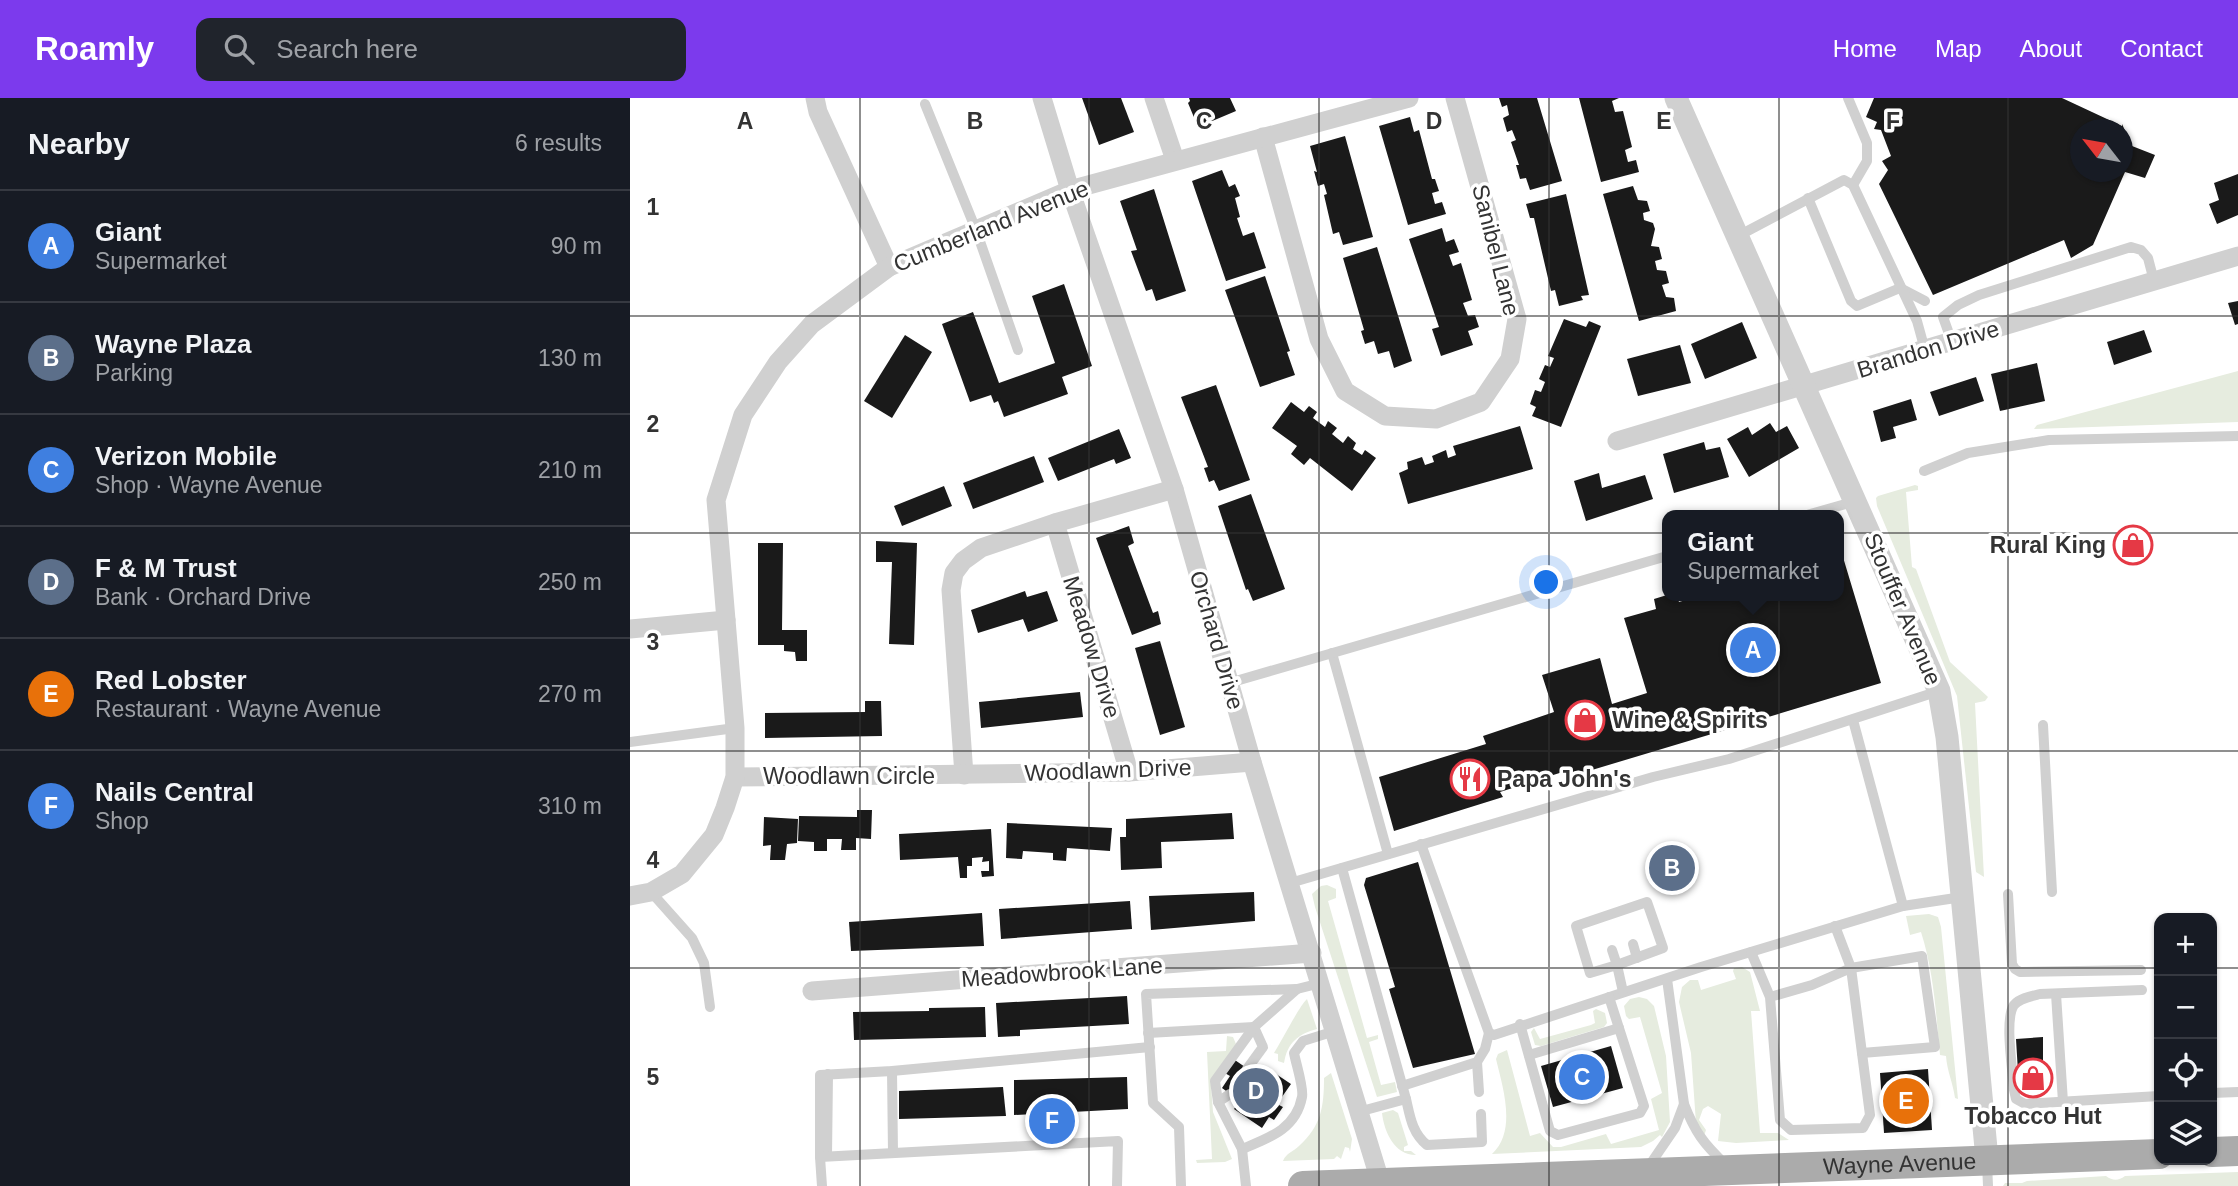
<!DOCTYPE html>
<meta charset="utf-8">
<style>
body{margin:0;font-family:Arial,sans-serif;background:#20242c;color:#f1f3f6}
.controls{position:absolute;right:21px;bottom:21px;display:grid;overflow:hidden;border-radius:14px;box-shadow:0 2px 5px #0004}
.controls button{width:63px;height:63px;display:grid;place-items:center;padding:0;border:0;border-bottom:2px solid #363941;background:#171b24;color:#f1f3f6;font:35px sans-serif}
.compass{position:absolute;left:1440px;top:21px;width:63px;height:63px;border-radius:50%;background:#171b24;box-shadow:0 2px 5px #0004;rotate:301deg}
.you{position:absolute;left:917px;top:485px;width:24px;height:24px;margin:-18px;border:5px solid #fff;border-radius:50%;background:#1a73e8;box-shadow:0 0 0 10px #1a73e833}
.badge{display:grid;place-items:center;width:46px;height:46px;border-radius:50%;background:#7c3aed;color:#fff;font-size:23px;font-weight:700}
.pin{position:absolute;translate:-50% -50%;border:4px solid #fff;box-shadow:0 2px 7px #0006}
.popup{position:absolute;left:1032px;top:412px;width:182px;height:91px;box-sizing:border-box;display:grid;place-content:center;border-radius:14px;background:#171b24;filter:drop-shadow(0 2px 5px #0005);font-size:23px;white-space:nowrap;color:#9ea1a6}
.popup b{font-size:26px;color:#f1f3f6}
.popup::after{content:'';position:absolute;left:50%;top:100%;margin-left:-14px;border:14px solid transparent;border-top-color:#171b24}
.list{margin:0;padding:0;list-style:none}
h2{display:flex;justify-content:space-between;align-items:center;height:91px;margin:0;padding:0 28px;font-size:30px}
h2 small{font-size:23px;font-weight:400;color:#9ea1a6}
.list li{display:grid;grid-template-columns:46px 1fr auto;gap:21px;align-items:center;box-sizing:border-box;height:112px;padding:0 28px;border-top:2px solid #363941}
.list b{display:block;font-size:26px;white-space:nowrap}
.list p{margin:0;font-size:23px;white-space:nowrap;color:#9ea1a6}
.list em{font-size:23px;font-style:normal;color:#9ea1a6}
.icon{flex:none;width:38px;height:38px;fill:none;stroke:currentColor;stroke-width:2;stroke-linecap:round;stroke-linejoin:round}
.map{position:relative;flex:none;width:1608px;height:1088px;overflow:hidden}
header{display:flex;align-items:center;gap:42px;box-sizing:border-box;height:98px;padding:0 35px;background:#7c3aed;color:#fff}
header strong{font-size:33px}
nav{display:flex;gap:38px;margin-inline-start:auto;font-size:24px}
.search{width:490px;height:63px;background:#20242c;display:flex;align-items:center;gap:18px;box-sizing:border-box;padding:0 24px;border-radius:14px;color:#9ea1a6;font-size:26px}
main{display:flex}
aside{flex:1;background:#171b24}
.map>svg:first-child{display:block}
</style>
<header>
<strong>Roamly</strong>
<div class="search"><svg class="icon" aria-label="search" viewBox="0 0 24 24"><circle cx="10" cy="10" r="6"/><path d="M15 15l6 6"/></svg>Search here</div>
<nav><a>Home</a><a>Map</a><a>About</a><a>Contact</a></nav>
</header>
<main>
<aside>
<h2>Nearby<small>6 results</small></h2>
<ul class="list">
<li><span class="badge" style="background:#3f7fe0">A</span><div><b>Giant</b><p>Supermarket</p></div><em>90 m</em></li>
<li><span class="badge" style="background:#5c6f8a">B</span><div><b>Wayne Plaza</b><p>Parking</p></div><em>130 m</em></li>
<li><span class="badge" style="background:#3f7fe0">C</span><div><b>Verizon Mobile</b><p>Shop · Wayne Avenue</p></div><em>210 m</em></li>
<li><span class="badge" style="background:#5c6f8a">D</span><div><b>F &amp; M Trust</b><p>Bank · Orchard Drive</p></div><em>250 m</em></li>
<li><span class="badge" style="background:#e8710a">E</span><div><b>Red Lobster</b><p>Restaurant · Wayne Avenue</p></div><em>270 m</em></li>
<li><span class="badge" style="background:#3f7fe0">F</span><div><b>Nails Central</b><p>Shop</p></div><em>310 m</em></li>
</ul>
</aside>
<div class="map">
<svg width="1608" height="1088" viewBox="0 0 1608 1088">
<rect width="100%" height="100%" fill="#fff"/>
<g fill="#e6ecdf">
<polygon points="1608,273 1608,324 1404,331 1407,327"/>
<polygon points="1285,387 1288,388 1288,392 1276,394 1282,469 1286,471 1320,564 1358,599 1355,603 1345,605 1354,779 1346,774 1327,598 1247,408 1246,400 1248,398"/>
<polygon points="697,787 706,791 706,800 698,803 737,940 748,937 748,941 739,944 751,987 765,984 767,994 747,999 685,809 682,796 691,788"/>
<path d="M1299 816 1308 819 1311 829 1328 1001 1325 1000C1323 985 1317 973 1316 958L1310 957C1306 915 1304 875 1291 834L1280 837 1276 818Z"/>
<polygon points="1112,869 1120,874 1130,913 1121,913 1130,1035 1148,1035 1159,1042 1106,1045 1088,1043 1091,1016 1078,1008 1073,1011 1069,1022 1076,1032 1074,1038 1066,1025 1061,955 1049,904 1052,889 1060,882 1068,882 1071,892 1106,881 1103,873 1104,870"/>
<path d="M1009 899 1017 901 1024 908 1036 958 1040 1024 1032 1039 1030 1037 1023 1043 1011 1049 862 1056C887 1033 873 990 866 961L868 956 877 952 900 1038 910 1035 923 1049H931L976 1036 981 1046 1029 1032 1021 1001 1032 995 1010 919 999 921 996 918 994 908 1000 901Z"/>
<path d="M677 901 687 931C668 936 657 945 654 965L648 963V956L644 955C651 944 670 907 677 901Z"/>
<polygon points="966,911 975,915 977,925 974,929 911,948 905,947 901,934 904,930 910,941 961,927 965,925 963,913"/>
<polygon points="597,938 603,939 606,946 581,987 583,1014 602,1061 595,1064 567,1065 566,1062 582,1061 577,954 596,953"/>
<path d="M701 975 722 1041 720 1054 719 1050 715 1049 711 1061 707 1058 704 1061 653 1063C656 1055 663 1054 669 1048 691 1028 694 1009 694 980Z"/>
<path d="M763 1012 768 1015 778 1047 774 1049V1053H781L786 1057C764 1057 754 1033 752 1015Z"/>
<path d="M1608 1074V1088H1373L1375 1085H1392L1397 1083 1476 1078C1483 1083 1488 1083 1495 1078Z"/>
</g>
<g fill="#1a1a1a" fill-rule="evenodd">
<polygon points="452,0 491,0 504,34 469,47"/>
<polygon points="559,0 600,0 606,13 568,29 558,5 560,3"/>
<polygon points="869,0 907,0 932,83 900,92 896,80 890,81 886,67 889,67 881,44 886,42 882,32 877,34 873,20 879,17 877,7 872,9"/>
<polygon points="949,0 989,0 982,3 985,14 993,13 1002,49 995,52 998,64 1006,62 1009,74 971,84"/>
<path d="M1244 0H1432L1492 28V26L1502 48 1525 57 1515 80 1495 74 1463 147 1441 160 1434 142 1303 197 1249 86 1258 72 1252 63 1261 58 1251 32 1244 31 1247 24 1236 19ZM1450 32H1492V74H1450Z"/>
<polygon points="780,19 784,34 789,32 802,81 805,81 809,93 802,95 805,106 812,104 816,116 778,127 749,28"/>
<polygon points="715,38 743,139 713,147 709,134 703,136 694,97 697,96 694,86 688,88 684,73 687,74 680,48"/>
<polygon points="592,72 599,89 605,86 610,98 605,100 610,119 607,120 613,138 624,134 636,170 596,183 562,83"/>
<polygon points="1608,76 1608,117 1587,126 1579,106 1589,102 1584,85"/>
<polygon points="1003,88 1008,102 1017,103 1020,113 1013,115 1014,122 1023,125 1025,131 1021,148 1029,149 1032,161 1025,163 1027,172 1036,173 1039,185 1032,187 1036,199 1044,200 1046,213 1009,223 973,96"/>
<polygon points="524,91 556,193 526,203 522,191 516,193 501,153 507,152 490,103"/>
<polygon points="936,96 959,197 951,198 953,202 929,208 925,192 921,193 904,120 900,120 896,106"/>
<polygon points="812,130 816,144 824,141 829,154 819,157 823,168 831,165 842,202 833,205 838,218 845,217 849,229 838,233 843,247 811,258 802,231 809,229 779,141"/>
<polygon points="747,149 782,263 764,270 759,253 748,256 744,243 735,246 731,233 734,232 713,160"/>
<polygon points="635,178 660,253 657,254 665,277 630,289 595,192"/>
<polygon points="434,186 462,268 432,279 438,296 374,319 368,303 364,305 361,297 340,304 312,226 343,214 369,285 425,265 402,198"/>
<polygon points="1608,203 1608,226 1605,227 1598,205"/>
<polygon points="934,221 956,229 959,223 971,228 931,329 902,318 906,309 900,306 905,292 911,294 915,284 909,281 915,267 920,269 924,260 918,258"/>
<polygon points="1112,224 1127,260 1075,281 1061,246"/>
<polygon points="1514,232 1522,254 1484,267 1477,244"/>
<polygon points="275,237 302,254 262,320 234,303"/>
<polygon points="1050,247 1061,285 1008,298 997,261"/>
<polygon points="1407,265 1415,303 1370,313 1361,276"/>
<polygon points="1346,279 1354,303 1309,318 1300,294"/>
<polygon points="586,287 620,382 589,393 584,382 579,384 574,370 578,369 551,299"/>
<polygon points="1281,301 1287,322 1263,329 1266,340 1251,344 1243,313"/>
<polygon points="661,304 674,314 679,308 687,314 683,320 695,329 698,323 707,330 702,336 713,345 718,338 726,345 723,351 732,357 735,352 746,360 722,393 680,360 674,367 661,356 667,348 642,330"/>
<polygon points="1140,325 1146,334 1157,328 1169,350 1119,379 1097,341 1118,329 1122,337"/>
<polygon points="890,328 903,371 778,406 769,375 778,371 777,364 792,359 795,367 804,364 802,358 816,352 818,360 826,357 823,348"/>
<polygon points="489,331 501,360 486,366 484,361 428,383 418,360"/>
<polygon points="1074,344 1076,352 1090,349 1099,379 1044,395 1033,356"/>
<polygon points="404,358 414,384 343,411 333,385"/>
<polygon points="969,375 972,390 1015,377 1023,401 956,423 944,383"/>
<polygon points="314,388 322,408 272,428 264,408"/>
<polygon points="621,396 655,491 623,503 618,491 616,492 588,408"/>
<polygon points="499,428 504,445 498,448 523,515 528,513 531,526 502,537 466,440"/>
<polygon points="246,443 287,445 284,547 259,546 262,464 246,464"/>
<polygon points="128,445 153,445 152,532 177,532 177,563 166,563 165,554 154,553 154,547 128,547"/>
<polygon points="1209,446 1251,585 942,678 939,672 870,694 873,699 764,733 749,679 856,646 853,638 924,614 912,577 970,560 982,606 1017,595 994,520 1026,511 1024,501 1037,497 1047,498 1049,504 1069,498 1209,498"/>
<polygon points="395,493 397,499 417,493 428,523 398,534 393,521 348,535 341,512"/>
<polygon points="530,543 555,629 530,637 505,550"/>
<polygon points="450,594 453,619 351,630 349,604"/>
<polygon points="235,603 251,603 252,638 135,640 135,615 235,614"/>
<polygon points="227,712 242,712 241,741 226,740 226,752 211,752 212,741 197,741 197,753 184,753 184,744 168,743 169,718 227,719"/>
<polygon points="602,715 604,741 531,744 532,770 491,772 490,739 496,739 496,721"/>
<polygon points="134,719 168,721 167,745 157,746 155,762 140,762 141,747 133,748"/>
<polygon points="377,725 482,730 480,753 437,750 436,763 423,762 423,755 393,753 392,761 376,760"/>
<polygon points="361,731 364,778 352,779 351,773 359,773 359,763 352,764 353,759 342,760 342,768 337,768 337,780 330,780 328,759 270,762 269,736"/>
<polygon points="788,764 845,956 783,970 759,891 765,889 734,787 736,780"/>
<polygon points="624,794 625,823 521,832 519,798"/>
<polygon points="500,803 502,831 371,841 369,811"/>
<polygon points="352,815 354,848 221,853 219,824"/>
<polygon points="497,898 499,926 390,932 390,938 368,939 366,905"/>
<polygon points="355,909 356,939 224,942 223,914 299,913 299,910"/>
<polygon points="1413,939 1413,982 1419,982 1420,990 1389,991 1386,941"/>
<polygon points="981,948 993,990 923,1009 911,968"/>
<polygon points="602,960 628,978 634,968 661,986 647,1006 653,1009 644,1022 639,1019 632,1030 604,1011 610,1003 592,990 600,978 593,974"/>
<polygon points="1298,971 1302,1032 1254,1035 1250,975"/>
<polygon points="497,979 498,1011 384,1017 384,982"/>
<polygon points="373,989 376,1018 269,1021 269,993"/>
</g>
<g fill="none" stroke-linecap="round" stroke-linejoin="round">
<g stroke="#d0d0d0" stroke-width="10">
<polyline points="1218,0 1237,45 1237,63 1223,87"/>
<polyline points="295,6 346,132 388,252"/>
<polyline points="1178,100 1221,203 1227,208 1270,190 1295,203"/>
<polyline points="1108,138 1214,82 1223,87 1287,223 1295,252"/>
<polyline points="1322,244 1313,219 1328,207 1349,197 1501,149 1511,152 1518,160 1524,183"/>
<polyline points="1294,373 1338,355 1419,342 1608,338"/>
<polyline points="1177,417 1226,403"/>
<polyline points="702,555 758,756"/>
<polyline points="599,585 1037,458"/>
<polyline points="1223,622 1273,808"/>
<polyline points="1413,627 1422,794"/>
<polyline points="0,644 105,630"/>
<polyline points="791,746 859,935 864,937 1071,869 1273,808 1332,799"/>
<polyline points="712,770 776,1001 728,1014"/>
<polyline points="660,785 1023,679 1099,661 1309,593"/>
<polyline points="21,794 62,840 74,865 80,909"/>
<polyline points="1378,796 1382,866 1385,871 1390,874 1511,872"/>
<polyline points="1205,828 1221,870 1292,858 1305,949 1232,955"/>
<polyline points="1003,846 1007,860"/>
<polyline points="982,852 987,867 1033,850 1017,804 946,828 960,875 987,867 993,894"/>
<polyline points="1121,854 1140,899 1150,1022 1161,1032 1233,1030 1240,1017 1221,870 1182,887 1140,899"/>
<polyline points="1037,881 1054,1006"/>
<path d="M1512 892 1410 896C1402 898 1390 900 1384 907 1374 921 1383 974 1384 992L1386 1001 1395 1006 1529 998"/>
<polyline points="1426,896 1433,1004"/>
<polyline points="890,926 920,1033 928,1037 1010,1015 1014,1008 979,899"/>
<polyline points="518,935 624,929 633,949 617,971"/>
<polyline points="899,957 989,930"/>
<polyline points="847,964 849,994"/>
<polyline points="262,973 263,1055"/>
<polyline points="772,988 847,964 855,951 859,935"/>
<polyline points="1582,995 1608,994"/>
<path d="M776 1001C780 1018 782 1035 797 1047L852 1044 851 1016"/>
<polyline points="588,1004 600,996"/>
<path d="M612 1051C639 1040 666 1031 672 999 674 990 666 966 664 955L673 943 705 933"/>
<polyline points="197,1058 198,976"/>
<polyline points="190,1059 190,977 262,973 520,949"/>
<polyline points="1357,1065 1358,1088"/>
<path d="M1019 1068 1045 1030 1054 1006C1065 1034 1073 1045 1095 1066"/>
<polyline points="192,1088 190,1059 488,1043 487,1088"/>
<polyline points="551,1088 549,1029 523,1005 516,896 667,891"/>
<polyline points="616,1088 612,1051 588,1004 585,983 624,929 667,891 691,885"/>
</g>
<g stroke="#d0d0d0" stroke-width="19">
<polyline points="185,0 188,14 259,169"/>
<polyline points="412,0 440,92 544,391 622,664 751,1086"/>
<polyline points="524,0 545,62"/>
<polyline points="633,39 689,241 715,293 755,318 806,321 851,304 880,261 887,221 825,0"/>
<polyline points="987,343 1608,158"/>
<polyline points="425,425 499,674"/>
<polyline points="0,531 96,522"/>
<polyline points="334,677 321,492 324,475 333,463 351,450 425,425 544,391"/>
<polyline points="105,679 499,674 622,664"/>
<polyline points="0,798 21,794 52,776 84,737 95,710 105,679 105,630 86,402 113,317 148,264 182,226 259,169 440,92 779,0"/>
<polyline points="182,893 682,855"/>
</g>
<polyline stroke="#d0d0d0" stroke-width="23" points="1046,0 1309,593 1317,639 1357,1061"/>
<g stroke="#ababab" stroke-width="30">
<polyline points="1582,1054 1608,1053"/>
<path id="s1" d="M673 1088 1529 1056"/>
</g>
</g>
<path fill="none" stroke="#333" stroke-width="2" stroke-opacity="0.55" d="M230 0V1088M459 0V1088M689 0V1088M919 0V1088M1149 0V1088M1378 0V1088M0 218H1608M0 435H1608M0 653H1608M0 870H1529M1582 870H1608"/>
<defs>
<symbol id="shop-ring" viewBox="-11 -11 22 22"><circle r="9.5" fill="#fff" stroke="#e53945" stroke-width="1.5"/><path d="M-5-2.5h2.3a2.7 3.5 0 0 1 5.4 0H5L5.5 6h-11ZM-1.5-2.5h3a1.5 2.3 0 0 0-3 0Z" fill="#e53945"/></symbol>
<symbol id="restaurant-ring" viewBox="-11 -11 22 22"><circle r="9.5" fill="#fff" stroke="#e53945" stroke-width="1.5"/><path d="M-5-6h1v4h1v-4h1v4h1v-4h1v5L-1.5 .5V6h-2V.5L-5-1ZM5-6V6H3V1.5H1.5Q1.5-4 5-6Z" fill="#e53945"/></symbol>
</defs>
<g fill-rule="evenodd">
<use href="#shop-ring" x="1481" y="425" width="44" height="44"/>
<use href="#shop-ring" x="933" y="600" width="44" height="44"/>
<use href="#restaurant-ring" x="818" y="659" width="44" height="44"/>
<use href="#shop-ring" x="1381" y="958" width="44" height="44"/>
</g>
<g text-anchor="middle" dominant-baseline="central" stroke-width="7" stroke-linejoin="round" paint-order="stroke">
<g font-size="23" fill="#333" stroke="#fff">
<text transform="translate(361 128) rotate(-22)">Cumberland Avenue</text>
<text transform="translate(866 152) rotate(76)">Sanibel Lane</text>
<text transform="translate(1298 251) rotate(-17)">Brandon Drive</text>
<text transform="translate(1273 511) rotate(67)">Stouffer Avenue</text>
<text transform="translate(587 542) rotate(74)">Orchard Drive</text>
<text transform="translate(462 549) rotate(73)">Meadow Drive</text>
<text transform="translate(478 672) rotate(-2)">Woodlawn Drive</text>
<text x="219" y="678">Woodlawn Circle</text>
<text transform="translate(432 874) rotate(-4)">Meadowbrook Lane</text>
<text stroke="none"><textPath href="#s1" startOffset="597">Wayne Avenue</textPath></text>
</g>
<g font-size="23" font-weight="bold" fill="#333" stroke="#fff" text-anchor="start">
<text x="1476" y="447" text-anchor="end">Rural King</text>
<text x="982" y="622">Wine &amp; Spirits</text>
<text x="867" y="681">Papa John's</text>
<text x="1403" y="1018" text-anchor="middle">Tobacco Hut</text>
</g>
</g>
<g font-size="23" text-anchor="middle" font-weight="bold" fill="#333" stroke="#fff" stroke-width="7" stroke-linejoin="round" paint-order="stroke">
<text x="115" y="31">A</text>
<text x="345" y="31">B</text>
<text x="574" y="31">C</text>
<text x="804" y="31">D</text>
<text x="1034" y="31">E</text>
<text x="1263" y="31">F</text>
<text x="23" y="117">1</text>
<text x="23" y="334">2</text>
<text x="23" y="552">3</text>
<text x="23" y="770">4</text>
<text x="23" y="987">5</text>
</g>
</svg>
<div class="controls">
<button>+</button>
<button>−</button>
<button><svg class="icon" aria-label="locate" viewBox="0 0 24 24"><circle cx="12" cy="12" r="6"/><path d="M12 2v4M12 18v4M2 12h4M18 12h4"/></svg></button>
<button><svg class="icon" aria-label="layers" viewBox="0 0 24 24"><path d="M12 4l9 5-9 5-9-5zM3 14l9 5 9-5"/></svg></button>
</div>
<svg class="compass" viewBox="-18 -18 36 36"><path d="M0-13l5 13h-10z" fill="#e53935"/><path d="M0 13l5-13h-10z" fill="#9ea1a6"/></svg>
<div class="you"></div>
<div class="pin badge" style="left:1123px;top:552px;background:#3f7fe0">A</div>
<div class="popup"><b>Giant</b>Supermarket</div>
<div class="pin badge" style="left:1042px;top:770px;background:#5c6f8a">B</div>
<div class="pin badge" style="left:952px;top:979px;background:#3f7fe0">C</div>
<div class="pin badge" style="left:626px;top:993px;background:#5c6f8a">D</div>
<div class="pin badge" style="left:1276px;top:1003px;background:#e8710a">E</div>
<div class="pin badge" style="left:422px;top:1023px;background:#3f7fe0">F</div>
</div>
</main>
